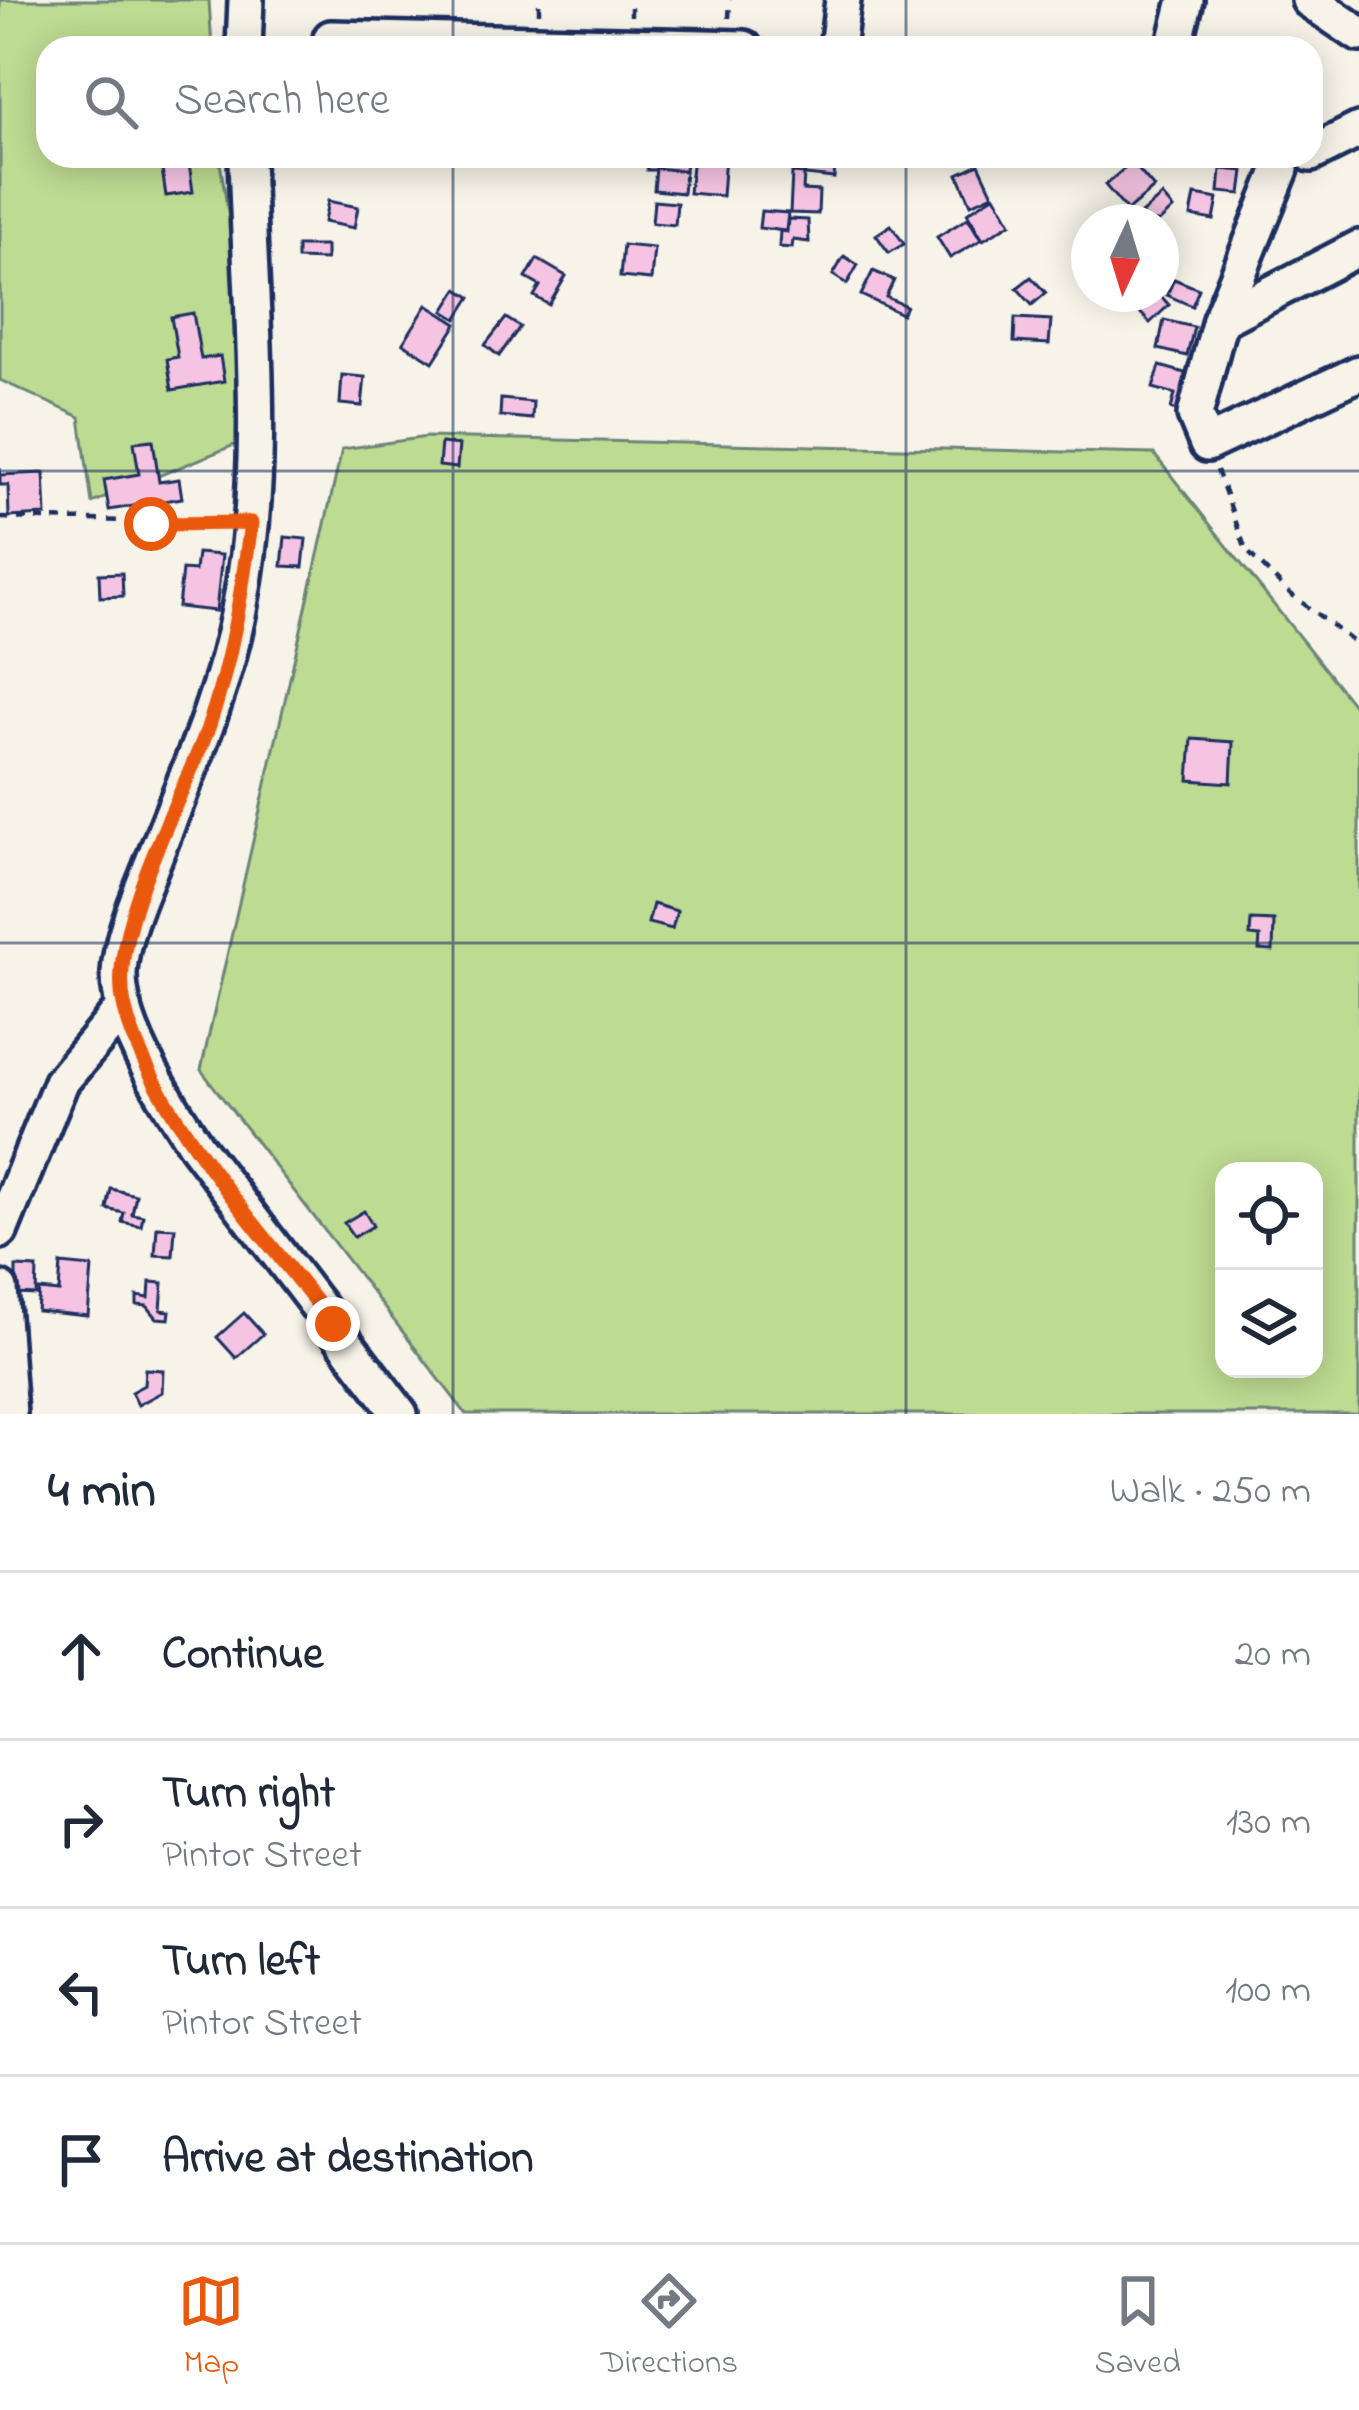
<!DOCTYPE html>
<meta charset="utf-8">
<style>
body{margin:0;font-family:"Indie Flower",sans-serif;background:#f2f2f3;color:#1f2937}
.controls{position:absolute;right:36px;bottom:36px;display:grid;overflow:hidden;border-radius:24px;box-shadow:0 6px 30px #0003}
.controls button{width:108px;height:108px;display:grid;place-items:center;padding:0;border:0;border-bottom:3px solid #e0e1e3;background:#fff;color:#1f2937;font:60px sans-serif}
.compass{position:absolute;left:1071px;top:204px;width:108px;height:108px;border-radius:50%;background:#fff;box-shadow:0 6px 30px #0003;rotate:184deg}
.stop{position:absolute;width:36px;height:36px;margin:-27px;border:9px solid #ea580c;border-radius:50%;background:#fff}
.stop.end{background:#ea580c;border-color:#fff;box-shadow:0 3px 12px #0008}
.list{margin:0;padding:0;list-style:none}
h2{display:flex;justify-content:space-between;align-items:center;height:156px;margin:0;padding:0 48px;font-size:51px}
h2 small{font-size:39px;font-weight:400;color:#747a83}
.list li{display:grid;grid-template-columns:78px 1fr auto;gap:36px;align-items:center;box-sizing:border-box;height:168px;padding:0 48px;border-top:3px solid #e0e1e3}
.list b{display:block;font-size:45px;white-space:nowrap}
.list p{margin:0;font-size:39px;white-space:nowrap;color:#747a83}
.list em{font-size:39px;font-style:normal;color:#747a83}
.icon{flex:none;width:66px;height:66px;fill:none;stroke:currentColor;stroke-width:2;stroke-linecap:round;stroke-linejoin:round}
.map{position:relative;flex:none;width:1359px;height:1414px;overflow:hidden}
.search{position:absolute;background:#fff;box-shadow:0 6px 30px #0003;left:36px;right:36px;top:36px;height:132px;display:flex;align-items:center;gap:30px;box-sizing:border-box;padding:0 42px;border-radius:36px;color:#747a83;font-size:45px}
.sheet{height:828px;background:#fff}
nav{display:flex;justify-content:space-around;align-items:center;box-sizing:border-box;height:168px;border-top:3px solid #e0e1e3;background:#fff;font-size:33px;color:#747a83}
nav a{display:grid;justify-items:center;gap:6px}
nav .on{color:#ea580c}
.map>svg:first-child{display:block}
</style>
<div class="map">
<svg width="1359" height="1414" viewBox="0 0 1359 1414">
<rect width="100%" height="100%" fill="#f7f3e8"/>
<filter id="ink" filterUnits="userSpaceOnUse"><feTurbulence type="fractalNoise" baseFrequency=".00833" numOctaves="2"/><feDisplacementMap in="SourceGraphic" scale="24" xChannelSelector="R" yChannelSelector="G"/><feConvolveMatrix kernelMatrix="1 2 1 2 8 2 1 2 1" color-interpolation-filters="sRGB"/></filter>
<g filter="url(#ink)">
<g fill="#bedb92" stroke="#6c8578" stroke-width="3" fill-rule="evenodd">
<polygon points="0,0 209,0 212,48 48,48 48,156 219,156 244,313 242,442 92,503 80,417 0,380"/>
<path d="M427 437 1154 454 1359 712V1414H466L201 1070 342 449ZM1224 1171H1314V1369H1224Z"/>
</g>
<g fill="#f6c4e3" stroke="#1b2f5e" stroke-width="3">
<polygon points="160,156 188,156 193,192 166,196"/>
<polygon points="648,156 687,156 685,170 647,170"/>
<polygon points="693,156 725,156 722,196 689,193"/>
<polygon points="802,156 836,156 834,178 805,175"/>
<polygon points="1132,162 1154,188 1127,211 1105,185"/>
<polygon points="979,164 993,194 971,204 958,174"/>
<polygon points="656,168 685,171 683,193 654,190"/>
<polygon points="1221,169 1244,171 1241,194 1219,192"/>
<polygon points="792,173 804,174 803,190 819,191 818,214 790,213"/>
<polygon points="995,195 1011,223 983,240 967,213"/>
<polygon points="1195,195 1218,199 1214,220 1191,216"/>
<polygon points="1162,196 1173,209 1159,222 1148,222 1141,214"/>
<polygon points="328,201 358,207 354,228 324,222"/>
<polygon points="654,201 677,203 675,225 652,223"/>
<polygon points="761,211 788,213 786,231 759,228"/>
<polygon points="968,218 981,240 950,258 937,237"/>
<polygon points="788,219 808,220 809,242 793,240 792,248 779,247 780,231 787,232"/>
<polygon points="891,225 904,244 889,253 876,235"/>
<polygon points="623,245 654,248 651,280 620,277"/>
<polygon points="297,246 326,246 326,260 297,259"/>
<polygon points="844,256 858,265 847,284 833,275"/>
<polygon points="537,259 566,276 549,305 534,296 540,286 526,278"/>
<polygon points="873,271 894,280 886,297 906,306 902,314 861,295"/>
<polygon points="1031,277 1046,293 1032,305 1017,288"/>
<polygon points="1174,279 1199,289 1192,306 1167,295"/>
<polygon points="458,289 471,297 457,319 444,311"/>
<polygon points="1145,294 1159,294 1169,305 1150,323 1133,305"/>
<polygon points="427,305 457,324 433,362 403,343"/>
<polygon points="193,313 201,359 220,356 224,381 172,390 167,359 178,357 171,317"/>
<polygon points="506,318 520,327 499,356 485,345"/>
<polygon points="1015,318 1051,320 1049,344 1014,342"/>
<polygon points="1164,320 1194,327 1187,356 1158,349"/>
<polygon points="1160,366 1192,375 1182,412 1171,409 1175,394 1153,388"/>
<polygon points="342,375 365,377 362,406 340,404"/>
<polygon points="501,399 533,402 532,419 500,416"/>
<polygon points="153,440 159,482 179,479 182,498 109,510 104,480 139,474 134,442"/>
<polygon points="441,443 459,445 457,468 439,466"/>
<polygon points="0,467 0,475 44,473 46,515 9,517 8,485 0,485"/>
<polygon points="285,537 306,539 303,567 282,566"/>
<polygon points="197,553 222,555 216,611 178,607 182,570 195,571"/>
<polygon points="122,573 123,596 100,597 99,574"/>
<polygon points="1192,739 1233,742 1231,783 1189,780"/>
<polygon points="653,904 677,911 672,929 648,923"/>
<polygon points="1251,920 1274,921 1273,951 1259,950 1260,937 1250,936"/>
<polygon points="111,1189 136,1195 132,1214 143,1216 141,1226 122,1222 124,1213 107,1209"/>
<polygon points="364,1211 373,1226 354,1237 344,1223"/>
<polygon points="157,1227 175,1228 173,1256 155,1255"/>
<polygon points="61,1264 92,1267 88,1316 37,1311 39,1290 59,1292"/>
<polygon points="16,1267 37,1268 36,1295 16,1294"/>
<polygon points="150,1282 163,1283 161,1310 170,1311 169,1319 157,1318 147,1306 137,1305 137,1296 149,1298"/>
<polygon points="244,1313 263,1334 236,1358 217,1337"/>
<polygon points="145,1369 163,1370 162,1392 138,1405 131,1392 144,1385"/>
</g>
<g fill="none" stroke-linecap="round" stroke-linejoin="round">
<defs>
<g id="street">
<polyline points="1309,0 1359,34"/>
<polyline points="331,38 744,48"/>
<polyline points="244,48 246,0"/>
<polyline points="837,48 843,0"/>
<polyline points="1174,48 1186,0"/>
<polyline points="1311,154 1359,130"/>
<path d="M246 156C250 308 269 460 239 610 223 694 188 772 157 851 143 889 121 932 119 973 118 1029 167 1100 196 1146L400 1414"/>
<polyline points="1278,156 1281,169 1220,320 1195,415 1207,444 1359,373"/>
<polyline points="1220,320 1359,248"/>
<polyline points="0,1231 61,1082 124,1007"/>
<polyline points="0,1289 9,1414"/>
</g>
</defs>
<use href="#street" stroke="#1b2f5e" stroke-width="42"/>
<g stroke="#1b2f5e" stroke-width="4.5" stroke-dasharray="9 9" stroke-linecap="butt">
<polyline points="539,13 539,0"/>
<polyline points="631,16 631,0"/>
<polyline points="729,18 730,0"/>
<polyline points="1217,470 1246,550 1287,591 1359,646"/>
<polyline points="0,518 221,523"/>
</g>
<use href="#street" stroke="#f7f3e8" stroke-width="33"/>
</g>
</g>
<g fill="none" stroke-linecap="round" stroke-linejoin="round" filter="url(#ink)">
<path stroke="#ea580c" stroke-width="15" d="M151 524 251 523C242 591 231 663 208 728 181 802 107 928 124 1005 146 1106 269 1240 333 1324"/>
</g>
<path fill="none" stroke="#1b2f5e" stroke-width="3" stroke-opacity="0.55" d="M453 0V48M906 0V48M453 156V1414M906 156V1414M0 471H1359M0 943H1359"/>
</svg>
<div class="controls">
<button><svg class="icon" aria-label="locate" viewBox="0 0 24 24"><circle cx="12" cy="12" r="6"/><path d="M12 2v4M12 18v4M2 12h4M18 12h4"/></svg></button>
<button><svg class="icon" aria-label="layers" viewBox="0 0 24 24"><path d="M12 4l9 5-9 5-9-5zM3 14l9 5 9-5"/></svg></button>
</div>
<svg class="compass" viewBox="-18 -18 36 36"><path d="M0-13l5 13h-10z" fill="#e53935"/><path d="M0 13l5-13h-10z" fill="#747a83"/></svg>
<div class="stop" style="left:151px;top:524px"></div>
<div class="stop end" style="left:333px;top:1324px"></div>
<div class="search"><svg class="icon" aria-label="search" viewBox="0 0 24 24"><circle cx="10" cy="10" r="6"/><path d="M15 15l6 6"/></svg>Search here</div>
</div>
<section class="sheet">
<h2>4 min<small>Walk · 250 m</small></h2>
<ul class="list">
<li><svg class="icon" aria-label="ahead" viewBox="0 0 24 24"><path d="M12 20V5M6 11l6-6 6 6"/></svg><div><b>Continue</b></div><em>20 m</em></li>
<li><svg class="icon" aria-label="right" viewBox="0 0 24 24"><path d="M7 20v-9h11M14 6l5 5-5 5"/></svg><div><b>Turn right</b><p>Pintor Street</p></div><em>130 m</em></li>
<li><svg class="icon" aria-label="left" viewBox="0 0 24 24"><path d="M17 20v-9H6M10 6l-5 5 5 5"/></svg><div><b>Turn left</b><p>Pintor Street</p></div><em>100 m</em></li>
<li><svg class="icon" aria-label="arrive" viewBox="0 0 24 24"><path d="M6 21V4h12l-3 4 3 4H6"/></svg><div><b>Arrive at destination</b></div></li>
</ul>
</section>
<nav>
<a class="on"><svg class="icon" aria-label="map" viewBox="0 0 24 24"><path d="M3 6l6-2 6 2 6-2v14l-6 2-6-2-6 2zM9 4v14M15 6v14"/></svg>Map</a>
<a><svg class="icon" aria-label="directions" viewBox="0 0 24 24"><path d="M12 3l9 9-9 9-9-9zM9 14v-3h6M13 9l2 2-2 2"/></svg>Directions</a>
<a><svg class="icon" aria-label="saved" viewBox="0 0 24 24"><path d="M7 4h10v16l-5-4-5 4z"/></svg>Saved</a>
</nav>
